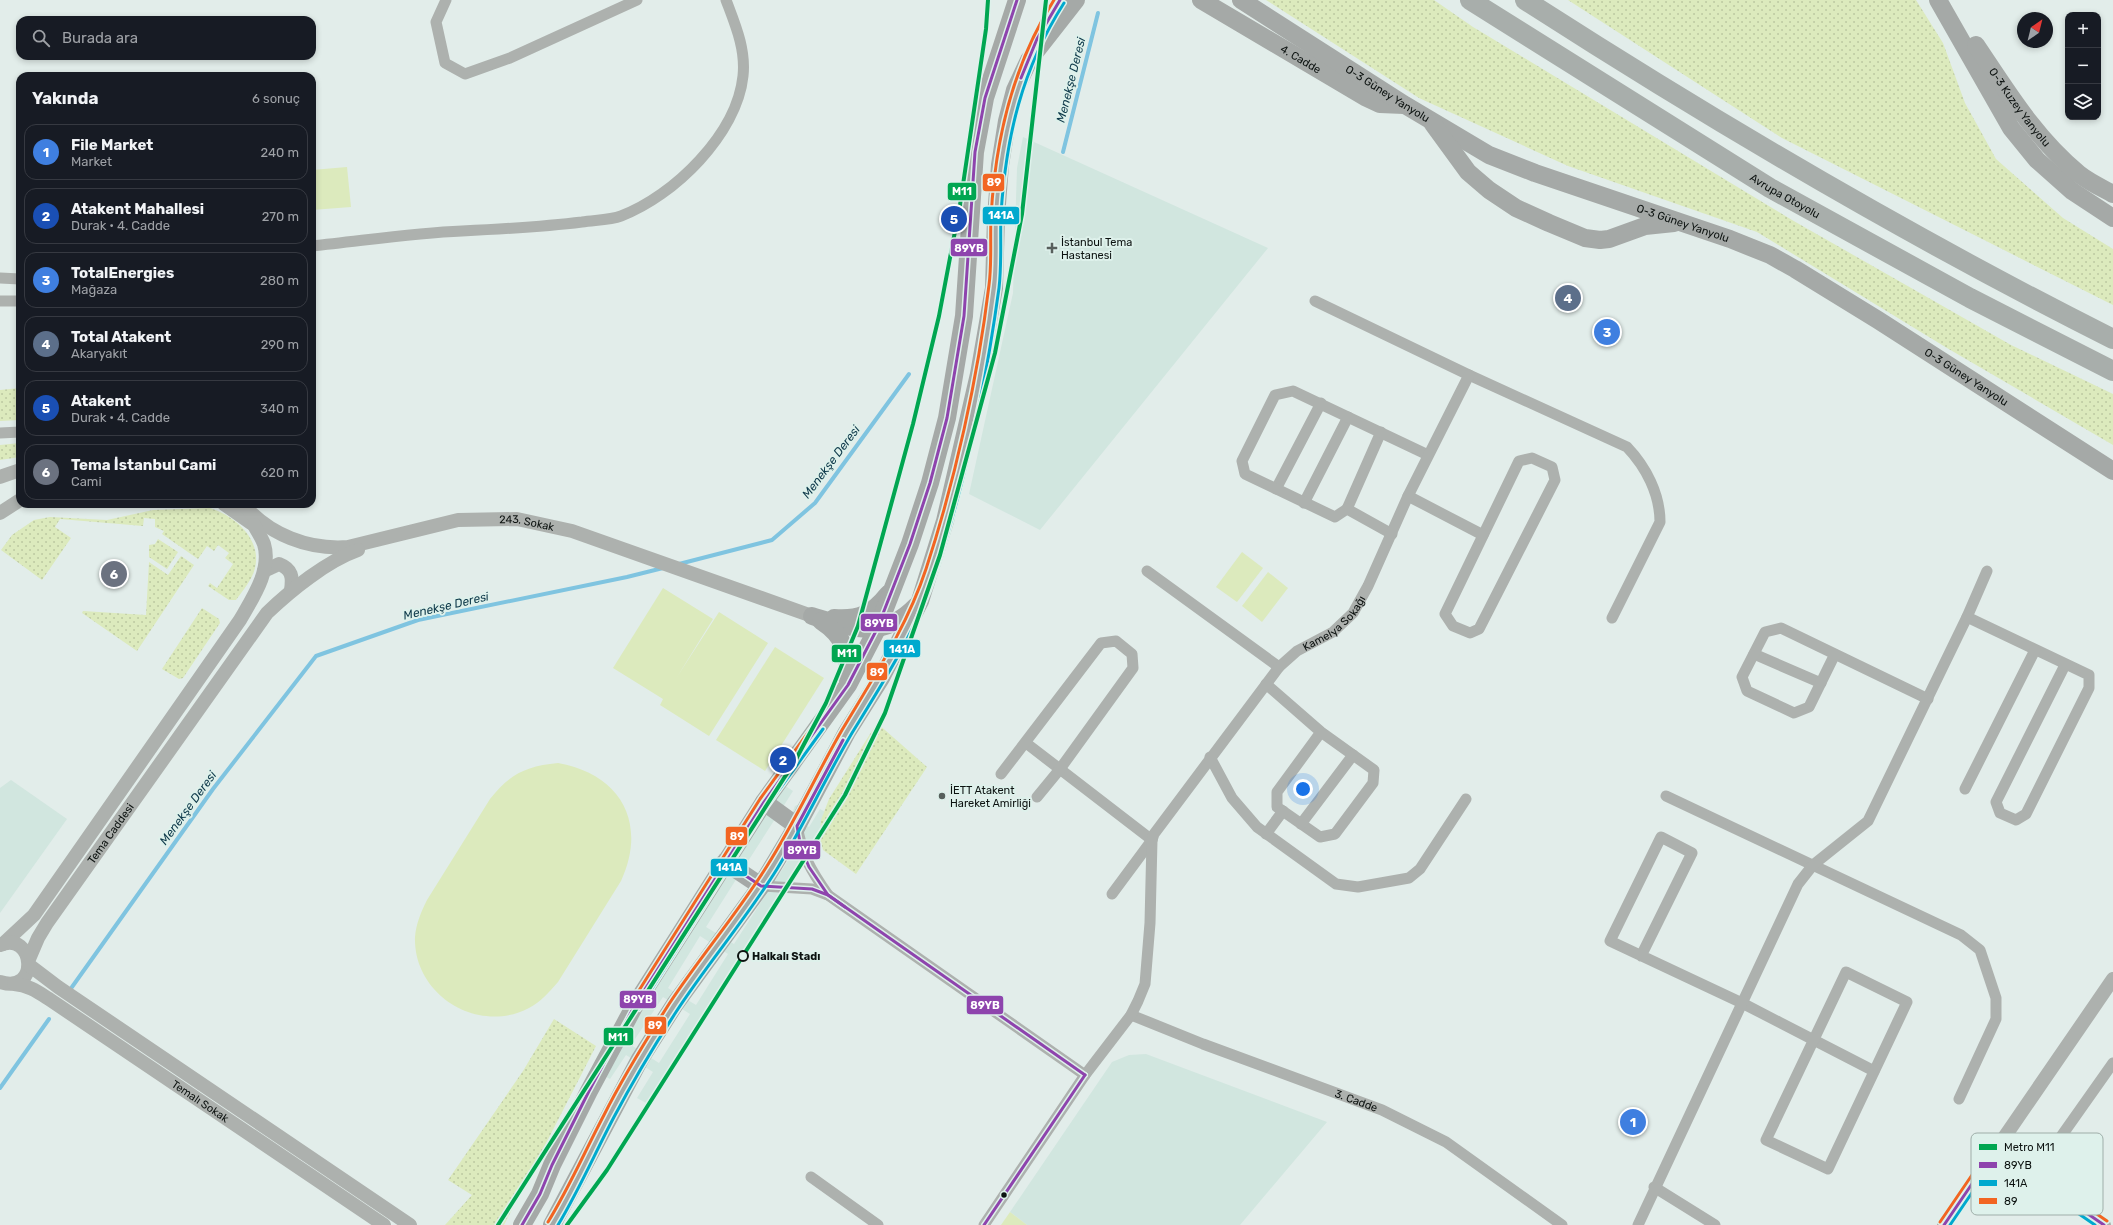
<!DOCTYPE html>
<html lang="tr">
<meta charset="utf-8">
<style>
body{margin:0;font-family:Rubik,sans-serif;background:#242831;color:#f1f3f6}
.controls{position:absolute;right:12px;top:12px;display:grid;overflow:hidden;border-radius:8px;box-shadow:0 2px 6px #0003}
.controls button{width:36px;height:36px;display:grid;place-items:center;padding:0;border:0;border-bottom:1px solid #363941;background:#171b24;color:#f1f3f6;font:20px sans-serif}
.compass{position:absolute;left:2017px;top:12px;width:36px;height:36px;border-radius:50%;background:#171b24;box-shadow:0 2px 6px #0003;rotate:35deg}
.you{position:absolute;left:1303px;top:789px;width:14px;height:14px;margin:-10px;border:3px solid #fff;border-radius:50%;background:#1a73e8;box-shadow:0 0 0 6px #1a73e833}
.badge{display:grid;place-items:center;width:26px;height:26px;border-radius:50%;background:#acb0b1;color:#fff;font-size:13px;font-weight:700}
.pin{position:absolute;translate:-50% -50%;border:2px solid #fff;box-shadow:0 1px 4px #0006}
.list{margin:0;padding:0;list-style:none}
h2{display:flex;justify-content:space-between;align-items:center;height:52px;margin:0;padding:0 16px;font-size:17px}
h2 small{font-size:13px;font-weight:400;color:#9ea1a6}
.list li{display:grid;grid-template-columns:26px 1fr auto;gap:12px;align-items:center;box-sizing:border-box;height:56px;margin:0 8px 8px;padding:0 8px;border:1px solid #363941;border-radius:12px}
.list b{display:block;font-size:15px;white-space:nowrap}
.list p{margin:0;font-size:13px;white-space:nowrap;color:#9ea1a6}
.list em{font-size:13px;font-style:normal;color:#9ea1a6}
.icon{flex:none;width:22px;height:22px;fill:none;stroke:currentColor;stroke-width:2;stroke-linecap:round;stroke-linejoin:round}
.map{position:relative;flex:none;width:2113px;height:1225px;overflow:hidden}
.search{position:absolute;background:#171b24;box-shadow:0 2px 6px #0003;left:16px;top:16px;width:300px;height:44px;display:flex;align-items:center;gap:10px;box-sizing:border-box;padding:0 14px;border-radius:12px;color:#9ea1a6;font-size:15px}
.panel{position:absolute;background:#171b24;box-shadow:0 2px 6px #0003;left:16px;top:72px;width:300px;height:436px;border-radius:12px}
.map>svg:first-child{display:block}
</style>
<div class="map">
<svg width="2113" height="1225" viewBox="0 0 2113 1225">
<defs>
<pattern id="grass-dots" width="8" height="8" patternUnits="userSpaceOnUse"><rect width="8" height="8" fill="#dceabd"/><path d="M2 2h.1M6 6h.1" fill="none" stroke="#bcc8a1" stroke-width="1.8" stroke-linecap="round"/></pattern>
</defs>
<rect width="100%" height="100%" fill="#e2edea"/>
<g fill="#d1e6df" fill-rule="evenodd">
<polygon points="1023,137 1268,248 1040,530 969,494 1013,293 1017,168"/>
<polygon points="11,780 67,819 0,913 0,788"/>
<path d="M784 785 793 791 781 810 791 816 795 806 801 803 799 821 809 827 820 809 829 814 646 1103 637 1098 653 1072 626 1055 610 1079 601 1074ZM775 819 785 826 783 829 791 834 803 837 771 887 743 869ZM737 878 765 896 734 944 706 927ZM700 936 728 954 696 1005 668 988ZM663 997 690 1014 659 1063 631 1045Z"/>
<polygon points="1146,1054 1327,1122 1240,1225 1027,1225 1010,1212 1112,1062 1129,1055"/>
</g>
<g fill="url(#grass-dots)">
<polygon points="1266,0 1434,0 1473,27 1792,220 2011,345 2113,394 2113,445 1947,348 1757,232 1568,166 1419,98"/>
<polygon points="1568,0 1916,0 1943,43 1965,103 1996,159 2063,218 2113,249 2113,305 1782,138"/>
<polygon points="20,388 20,420 0,421 0,390"/>
<polygon points="20,443 20,457 0,460 0,445"/>
<path d="M210 508C235 516 262 539 255 568 252 580 243 590 236 600H229L208 586 210 583 217 588 233 564 225 558 229 553 218 545 214 551 207 546 198 559 162 534 164 531 155 527V519L144 518 143 526 60 519 55 527 71 538 42 580 1 550 12 535 34 520 50 517 107 520 153 510Z"/>
<polygon points="158,539 178,552 167,569 149,557 149,545 155,544"/>
<polygon points="181,556 194,565 137,651 82,613 83,611 146,615 149,562 168,575"/>
<polygon points="202,608 219,619 220,623 183,678 179,679 162,669"/>
<polygon points="877,723 927,767 856,874 823,850 820,838 821,820 829,799"/>
<polygon points="554,1019 596,1046 504,1225 445,1225 472,1195 448,1180 523,1071"/>
</g>
<g fill="#dceabd">
<polygon points="347,167 351,207 312,210 312,170"/>
<polygon points="1242,552 1263,568 1237,602 1216,587"/>
<polygon points="1268,572 1288,588 1262,622 1242,606"/>
<polygon points="663,588 713,619 677,677 719,612 768,643 709,736 660,705 663,699 613,668"/>
<polygon points="775,647 824,678 765,771 716,740"/>
<path d="M558 763C620 774 648 822 621 881L558 982C549 992 541 1002 529 1008 478 1035 413 995 415 937 416 924 421 912 427 900L490 799C510 774 526 766 558 763Z"/>
<polygon points="1010,1212 1027,1225 1001,1225"/>
</g>
<g fill="none" stroke-linecap="round" stroke-linejoin="round">
<g stroke="#7fc4e0" stroke-width="4">
<polyline points="1063,152 1098,13"/>
<polyline points="679,564 772,540 815,503 909,374"/>
<polyline points="72,987 213,789 316,656 418,620 627,577 663,568"/>
<polyline points="0,1088 49,1019"/>
</g>
<g stroke="#adb1ae" stroke-width="11">
<polyline points="446,0 436,22 445,63 465,74 510,58 637,0"/>
<path d="M312 246C362 241 412 233 462 231 503 229 542 227 582 222 595 220 610 220 621 216 674 196 737 134 743 76 746 49 735 24 726 0"/>
<polyline points="0,278 20,279"/>
<polyline points="0,301 20,301"/>
<path d="M1315 301 1469 375 1627 447C1646 467 1660 494 1660 522L1612 618"/>
<polyline points="0,433 20,432"/>
<polygon points="1532,458 1552,467 1555,480 1479,629 1470,633 1453,626 1445,614 1519,461"/>
<polyline points="1276,489 1321,403"/>
<polyline points="1408,496 1483,535"/>
<polyline points="1304,503 1348,417"/>
<polyline points="1347,509 1381,432"/>
<polyline points="1392,534 1347,509 1335,517 1245,474 1242,461 1275,395 1293,391 1428,455"/>
<polyline points="1147,571 1279,667"/>
<polyline points="1967,617 2089,675 2089,688 2026,814 2016,820 2000,813 1996,802 2065,665"/>
<polyline points="1754,654 1821,683"/>
<polyline points="1835,654 1809,707 1794,713 1747,691 1742,677 1765,632 1781,628 1928,699"/>
<polyline points="1266,684 1321,732 1374,770 1373,783 1335,834 1320,837 1277,807 1277,792 1321,732"/>
<polyline points="1026,743 1152,840"/>
<polyline points="1210,757 1232,798 1257,827 1336,884 1358,887 1409,878 1420,869 1466,799"/>
<polyline points="1001,774 1101,643 1116,641 1132,654 1133,668 1060,769 1037,797"/>
<polyline points="1965,789 2035,650"/>
<polyline points="1666,796 1961,935 1980,950 1996,998 1996,1019 1959,1099"/>
<polyline points="1301,824 1353,755"/>
<path d="M797 826C803 857 810 869 828 895"/>
<polyline points="1266,834 1283,811"/>
<polyline points="761,886 812,889 828,895 1085,1075"/>
<polyline points="1112,894 1152,840"/>
<polyline points="1641,956 1692,853 1661,837 1610,941 1742,1003 1874,1071"/>
<polygon points="1846,972 1907,1002 1828,1169 1766,1140"/>
<path id="s1" d="M1131 1015 1203 1044 1382 1110 1446 1142 1562 1225"/>
<polyline points="2060,1138 2113,1063"/>
<polyline points="811,1177 878,1225"/>
<polyline points="1654,1187 1715,1225"/>
<path id="s2" d="M984 1225 1085 1075 1131 1015 1138 1001 1145 984 1150 923 1152 840 1154 834 1279 667 1297 651 1333 632 1353 613 1368 586 1408 496 1469 375"/>
<polyline points="1638,1225 1798,884 1813,865 1868,821 1967,617 1987,571"/>
</g>
<g stroke="#adb1ae" stroke-width="14">
<polyline points="0,477 20,470"/>
<polyline points="224,504 251,523"/>
<path id="s3" d="M243 504C269 535 309 550 348 547L458 520 517 519 572 531 812 616"/>
<polyline points="0,513 20,500"/>
<path d="M264 571 279 564C292 569 293 577 291 590"/>
<path d="M3 944 34 915 240 620C252 599 272 570 264 544 262 538 257 531 254 525"/>
<path d="M0 945C34 930 41 995 0 982"/>
<path id="s4" d="M29 959 38 938 47 923 267 613C291 590 327 561 358 550"/>
<polyline points="29,965 58,987 410,1225"/>
<path id="s5" d="M14 984C28 985 38 992 49 999L384 1225"/>
<polyline points="1995,1150 2104,1225"/>
<polyline points="1944,1225 2113,979"/>
</g>
<g stroke="#a5a9a7" stroke-width="18">
<path id="s6" d="M1201 0 1365 97 1380 104 1404 105"/>
<path id="s7" d="M1241 0 1405 105 1489 155 1535 173 1730 239 1770 255 1795 269 1878 320 2113 471"/>
<polyline points="1938,0 2011,128 2037,160 2072,191 2113,218"/>
<path id="s8" d="M1976 45C2007 91 2035 138 2079 174 2089 182 2102 188 2113 194"/>
<polyline points="1433,124 1468,172 1489,190 1516,208 1549,223 1585,238 1600,240 1609,239 1645,226 1674,223"/>
<path d="M812 616C852 628 882 641 916 606"/>
<path d="M834 618C859 620 872 614 888 594"/>
<path d="M821 621C847 638 848 654 848 683"/>
<polyline points="764,802 797,826"/>
<polyline points="725,862 761,886"/>
<polyline points="522,1225 540,1194 552,1165 589,1091 635,1005 764,802 848,685 877,629 910,544 930,483 947,418 964,316 975,152 985,98 1017,0"/>
<polyline points="552,1225 640,1059 675,1004 761,886 797,826 847,732 881,678 920,601 945,521 979,374 994,288 996,217 1000,165 1007,121 1015,90 1029,60 1076,0"/>
</g>
<g stroke="#a8aeab" stroke-width="20">
<path id="s9" d="M1470 0 1770 188 1970 298 2113 371"/>
<path d="M1525 0C1716 123 1910 237 2113 339"/>
</g>
<defs>
<g id="bus-1">
<polyline points="1021,78 1037,39 1060,0"/>
<polyline points="843,740 797,826 801,848 809,867 828,895 1085,1075"/>
<polyline points="725,862 761,886 812,889 828,895 845,907"/>
<polyline points="1995,1150 2104,1225"/>
<polyline points="522,1225 540,1194 552,1165 589,1091 635,1005 764,802 848,685 877,629 910,544 930,483 947,418 964,316 975,152 985,98 1017,0"/>
<polyline points="984,1225 1085,1075"/>
<polyline points="1944,1225 1995,1150"/>
</g>
<g id="bus-2">
<polyline points="639,1009 768,805 823,729"/>
<polyline points="1992,1154 2095,1225"/>
<path d="M558 1225C579 1190 595 1153 614 1117 633 1081 654 1046 676 1012 708 963 746 919 777 869 804 825 826 777 852 733 884 681 917 630 936 571 966 480 986 383 999 288 1002 263 1000 238 1001 214 1006 136 1022 69 1064 3"/>
<polyline points="1950,1225 1999,1153"/>
</g>
<g id="bus-3">
<polyline points="631,1003 760,799 815,723"/>
<polyline points="1998,1146 2107,1221"/>
<path d="M548 1222C569 1188 585 1151 604 1115 623 1077 646 1040 669 1004 700 957 737 914 767 866 795 822 816 775 842 730 873 678 907 627 926 569 955 481 978 377 989 285 992 263 990 240 991 218 995 140 1012 66 1054 0"/>
<polyline points="1940,1222 1991,1147"/>
</g>
</defs>
<use href="#bus-1" stroke="#def1eb" stroke-width="6"/>
<use href="#bus-2" stroke="#def1eb" stroke-width="6"/>
<use href="#bus-3" stroke="#def1eb" stroke-width="6"/>
<use href="#bus-1" stroke="#8e44ad" stroke-width="3"/>
<use href="#bus-2" stroke="#00a9ce" stroke-width="3"/>
<use href="#bus-3" stroke="#f26522" stroke-width="3"/>
<defs>
<g id="metro-1">
<polyline points="498,1225 795,761 826,703 858,626 913,424 939,316 960,205 986,29 988,0"/>
<polyline points="567,1225 607,1170 845,795 885,713 940,555 995,353 1022,214 1046,0"/>
</g>
</defs>
<use href="#metro-1" stroke="#def1eb" stroke-width="7"/>
<use href="#metro-1" stroke="#00a651" stroke-width="4"/>
</g>
<g fill="#575f5c" stroke="#def1eb" stroke-width="1.5">
<path d="M1050 242h4v4h4v4h-4v4h-4v-4h-4v-4h4z"/>
<circle cx="942" cy="796" r="4"/>
</g>
<circle fill="#def1eb" stroke="#0c1210" stroke-width="2" cx="743" cy="956" r="5"/>
<circle fill="#0c1210" stroke="#def1eb" stroke-width="1.5" cx="1004" cy="1195" r="3.5"/>
<g text-anchor="middle" dominant-baseline="central" stroke-width="4" stroke-linejoin="round" paint-order="stroke">
<g font-size="11" fill="#0c1210" stroke="#def1eb">
<text stroke="none"><textPath href="#s6" startOffset="116">4. Cadde</textPath></text>
<text stroke="none"><textPath href="#s7" startOffset="174">O-3 Güney Yanyolu</textPath></text>
<text stroke="none"><textPath href="#s8" startOffset="76">O-3 Kuzey Yanyolu</textPath></text>
<text stroke="none"><textPath href="#s9" startOffset="371">Avrupa Otoyolu</textPath></text>
<text stroke="none"><textPath href="#s7" startOffset="498">O-3 Güney Yanyolu</textPath></text>
<text stroke="none"><textPath href="#s7" startOffset="822">O-3 Güney Yanyolu</textPath></text>
<text stroke="none"><textPath href="#s3" startOffset="300">243. Sokak</textPath></text>
<text stroke="none"><textPath href="#s2" startOffset="721">Kamelya Sokağı</textPath></text>
<text stroke="none"><textPath href="#s4" startOffset="150">Tema Caddesi</textPath></text>
<text stroke="none"><textPath href="#s1" startOffset="241">3. Cadde</textPath></text>
<text stroke="none"><textPath href="#s5" startOffset="221">Temalı Sokak</textPath></text>
</g>
<g font-size="11" fill="#0c1210" stroke="#def1eb" text-anchor="start">
<text x="1061" y="242">İstanbul Tema<tspan x="1061" dy="13">Hastanesi</tspan></text>
<text x="950" y="790">İETT Atakent<tspan x="950" dy="13">Hareket Amirliği</tspan></text>
</g>
<g font-size="11" font-weight="bold" fill="#0c1210" stroke="#def1eb" text-anchor="start">
<text x="752" y="956">Halkalı Stadı</text>
</g>
<g font-size="12" font-style="italic" fill="#0d3849" stroke="#def1eb">
<text transform="translate(1071 80) rotate(-76)">Menekşe Deresi</text>
<text transform="translate(831 462) rotate(-53)">Menekşe Deresi</text>
<text transform="translate(446 606) rotate(-13)">Menekşe Deresi</text>
<text transform="translate(188 808) rotate(-54)">Menekşe Deresi</text>
</g>
</g>
<rect x="1971" y="1133" width="132" height="82" rx="6" fill="#def1eb" stroke="#9faea9" stroke-width="1"/>
<rect x="1979" y="1144" width="18" height="6" fill="#00a651"/>
<rect x="1979" y="1162" width="18" height="6" fill="#8e44ad"/>
<rect x="1979" y="1180" width="18" height="6" fill="#00a9ce"/>
<rect x="1979" y="1198" width="18" height="6" fill="#f26522"/>
<g font-size="11" fill="#0c1210">
<text x="2004" y="1151">Metro M11</text>
<text x="2004" y="1169">89YB</text>
<text x="2004" y="1187">141A</text>
<text x="2004" y="1205">89</text>
</g>
<g stroke="#def1eb" stroke-width="1.5">
<rect x="982" y="173" width="23" height="19" rx="4" fill="#f26522"/>
<rect x="947" y="182" width="30" height="19" rx="4" fill="#00a651"/>
<rect x="982" y="206" width="38" height="19" rx="4" fill="#00a9ce"/>
<rect x="950" y="238" width="38" height="19" rx="4" fill="#8e44ad"/>
<rect x="860" y="613" width="38" height="19" rx="4" fill="#8e44ad"/>
<rect x="883" y="639" width="38" height="19" rx="4" fill="#00a9ce"/>
<rect x="831" y="644" width="31" height="19" rx="4" fill="#00a651"/>
<rect x="866" y="662" width="22" height="19" rx="4" fill="#f26522"/>
<rect x="725" y="826" width="23" height="20" rx="4" fill="#f26522"/>
<rect x="783" y="840" width="38" height="20" rx="4" fill="#8e44ad"/>
<rect x="710" y="858" width="38" height="19" rx="4" fill="#00a9ce"/>
<rect x="619" y="990" width="38" height="19" rx="4" fill="#8e44ad"/>
<rect x="966" y="995" width="38" height="20" rx="4" fill="#8e44ad"/>
<rect x="644" y="1016" width="23" height="19" rx="4" fill="#f26522"/>
<rect x="603" y="1027" width="31" height="19" rx="4" fill="#00a651"/>
</g>
<g font-size="11" text-anchor="middle" font-weight="bold" fill="#fff">
<text x="994" y="186">89</text>
<text x="962" y="195">M11</text>
<text x="1001" y="219">141A</text>
<text x="969" y="252">89YB</text>
<text x="879" y="627">89YB</text>
<text x="902" y="653">141A</text>
<text x="847" y="657">M11</text>
<text x="877" y="676">89</text>
<text x="737" y="840">89</text>
<text x="802" y="854">89YB</text>
<text x="729" y="871">141A</text>
<text x="638" y="1003">89YB</text>
<text x="985" y="1009">89YB</text>
<text x="655" y="1029">89</text>
<text x="618" y="1041">M11</text>
</g>
</svg>
<div class="controls">
<button>+</button>
<button>−</button>
<button><svg class="icon" aria-label="layers" viewBox="0 0 24 24"><path d="M12 4l9 5-9 5-9-5zM3 14l9 5 9-5"/></svg></button>
</div>
<svg class="compass" viewBox="-18 -18 36 36"><path d="M0-13l5 13h-10z" fill="#e53935"/><path d="M0 13l5-13h-10z" fill="#9ea1a6"/></svg>
<div class="you"></div>
<div class="pin badge" style="left:1633px;top:1122px;background:#3f7fe0">1</div>
<div class="pin badge" style="left:783px;top:760px;background:#1a4fb4">2</div>
<div class="pin badge" style="left:1607px;top:332px;background:#3f7fe0">3</div>
<div class="pin badge" style="left:1568px;top:298px;background:#5c6f8a">4</div>
<div class="pin badge" style="left:954px;top:219px;background:#1a4fb4">5</div>
<div class="pin badge" style="left:114px;top:574px;background:#6b7280">6</div>
<div class="search"><svg class="icon" aria-label="search" viewBox="0 0 24 24"><circle cx="10" cy="10" r="6"/><path d="M15 15l6 6"/></svg>Burada ara</div>
<section class="panel">
<h2>Yakında<small>6 sonuç</small></h2>
<ul class="list">
<li><span class="badge" style="background:#3f7fe0">1</span><div><b>File Market</b><p>Market</p></div><em>240 m</em></li>
<li><span class="badge" style="background:#1a4fb4">2</span><div><b>Atakent Mahallesi</b><p>Durak · 4. Cadde</p></div><em>270 m</em></li>
<li><span class="badge" style="background:#3f7fe0">3</span><div><b>TotalEnergies</b><p>Mağaza</p></div><em>280 m</em></li>
<li><span class="badge" style="background:#5c6f8a">4</span><div><b>Total Atakent</b><p>Akaryakıt</p></div><em>290 m</em></li>
<li><span class="badge" style="background:#1a4fb4">5</span><div><b>Atakent</b><p>Durak · 4. Cadde</p></div><em>340 m</em></li>
<li><span class="badge" style="background:#6b7280">6</span><div><b>Tema İstanbul Cami</b><p>Cami</p></div><em>620 m</em></li>
</ul>
</section>
</div>
